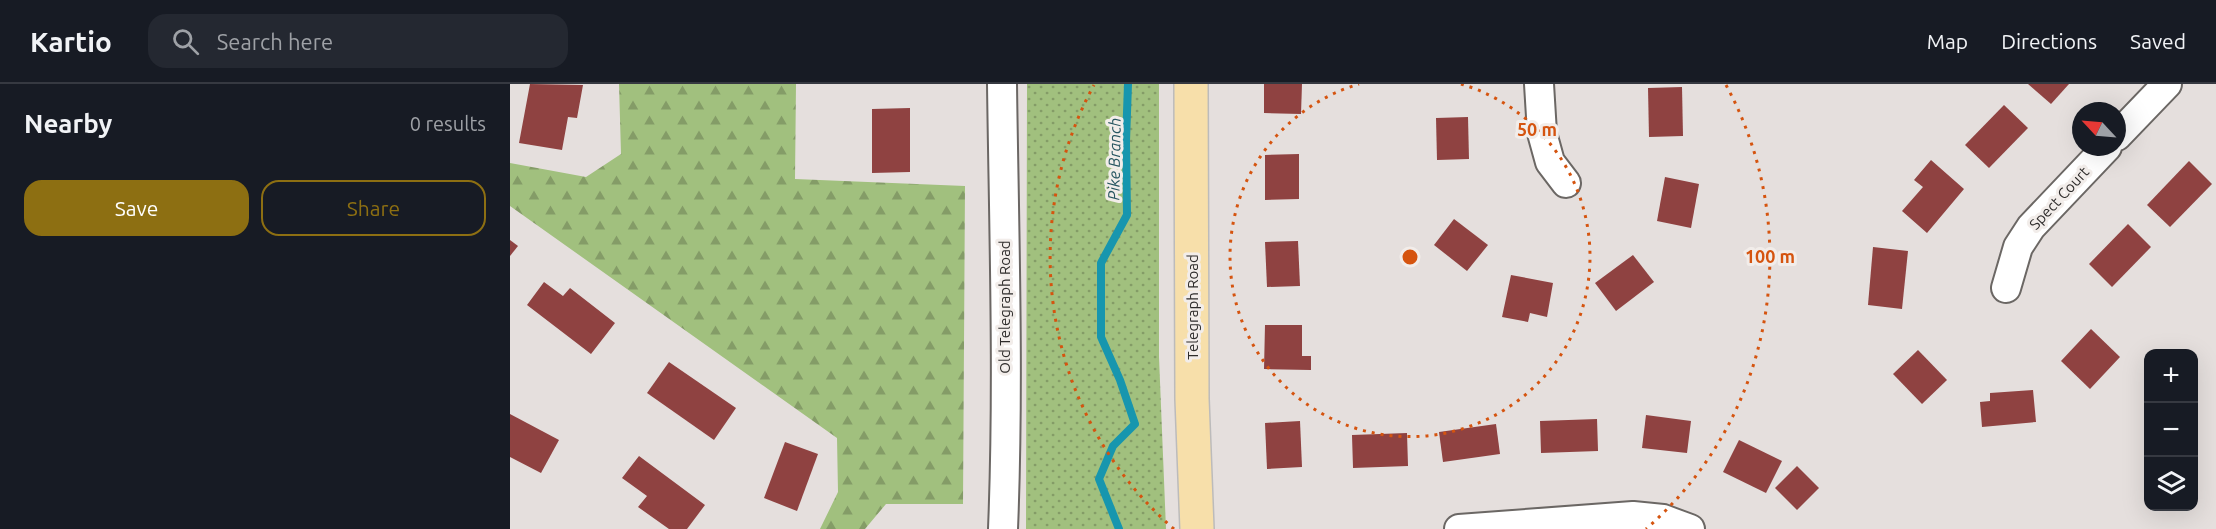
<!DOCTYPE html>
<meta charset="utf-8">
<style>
body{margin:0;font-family:Ubuntu,sans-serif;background:#242831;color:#f1f3f6}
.controls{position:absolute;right:18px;bottom:18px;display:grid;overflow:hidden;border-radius:12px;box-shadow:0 6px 24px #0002}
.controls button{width:54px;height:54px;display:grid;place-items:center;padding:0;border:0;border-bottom:2px solid #363941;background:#171b24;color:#f1f3f6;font:30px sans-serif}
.compass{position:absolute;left:1562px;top:18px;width:54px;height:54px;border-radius:50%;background:#171b24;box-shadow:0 6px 24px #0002;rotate:296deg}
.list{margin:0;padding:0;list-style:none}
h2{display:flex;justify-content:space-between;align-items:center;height:78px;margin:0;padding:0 24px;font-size:26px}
h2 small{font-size:20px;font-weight:400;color:#9ea1a6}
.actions{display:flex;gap:12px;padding:18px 24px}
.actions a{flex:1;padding:14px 0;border:2px solid #8d6f12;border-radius:18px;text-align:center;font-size:21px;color:#8d6f12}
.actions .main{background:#8d6f12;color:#fff}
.icon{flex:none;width:33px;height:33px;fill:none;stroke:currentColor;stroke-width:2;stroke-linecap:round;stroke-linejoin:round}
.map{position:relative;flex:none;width:1706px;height:445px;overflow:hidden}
header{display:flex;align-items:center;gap:36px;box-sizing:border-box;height:84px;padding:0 30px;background:#171b24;border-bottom:2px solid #363941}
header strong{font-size:28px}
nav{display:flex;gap:33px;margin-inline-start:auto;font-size:21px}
.search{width:420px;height:54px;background:#242831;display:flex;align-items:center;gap:15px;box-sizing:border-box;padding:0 21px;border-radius:18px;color:#9ea1a6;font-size:22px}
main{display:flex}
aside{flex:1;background:#171b24}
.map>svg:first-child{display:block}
</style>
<header>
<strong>Kartio</strong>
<div class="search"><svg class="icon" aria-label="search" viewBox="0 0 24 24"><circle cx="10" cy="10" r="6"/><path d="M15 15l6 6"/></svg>Search here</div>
<nav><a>Map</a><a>Directions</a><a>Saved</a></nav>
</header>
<main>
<aside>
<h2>Nearby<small>0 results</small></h2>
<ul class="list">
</ul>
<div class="actions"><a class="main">Save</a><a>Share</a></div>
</aside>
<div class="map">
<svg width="1706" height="445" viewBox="0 0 1706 445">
<defs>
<pattern id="grass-dots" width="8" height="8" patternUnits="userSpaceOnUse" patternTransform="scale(1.5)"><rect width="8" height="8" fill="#a1c07e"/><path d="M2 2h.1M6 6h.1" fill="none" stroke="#849c67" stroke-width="1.8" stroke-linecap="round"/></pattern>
<pattern id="forest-firs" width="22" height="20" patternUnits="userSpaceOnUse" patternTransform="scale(1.5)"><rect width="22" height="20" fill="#a1c07e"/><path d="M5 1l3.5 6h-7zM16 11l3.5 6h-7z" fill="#849c67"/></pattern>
</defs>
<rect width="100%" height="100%" fill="#e5dfdd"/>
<polygon fill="url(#grass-dots)" points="517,0 649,0 649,273 656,445 516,445"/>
<polygon fill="url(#forest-firs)" points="109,0 286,0 285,95 455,102 453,420 376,420 355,445 310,445 328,408 327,354 0,122 0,79 76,93 111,70"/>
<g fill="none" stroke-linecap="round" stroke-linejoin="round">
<polyline stroke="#1796ae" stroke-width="8" points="609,445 589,395 603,362 625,340 610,296 591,253 591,179 617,131 616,57 618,0"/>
</g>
<g fill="#8f4241">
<polygon points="20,0 73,1 67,34 58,33 52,66 9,59"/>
<polygon points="754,0 792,0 791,30 754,29"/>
<polygon points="1518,0 1559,0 1541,20"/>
<polygon points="1172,3 1173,52 1139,53 1138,4"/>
<polygon points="1494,21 1518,44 1479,84 1455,61"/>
<polygon points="400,24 400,88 362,89 362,25"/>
<polygon points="958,33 959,75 927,76 926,34"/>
<polygon points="789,70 789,115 755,116 755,71"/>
<polygon points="1421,76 1454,105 1417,149 1392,127 1413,103 1404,96"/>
<polygon points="1679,77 1702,100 1660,143 1637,121"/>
<polygon points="1155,93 1189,100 1181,144 1147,137"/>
<polygon points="944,135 978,161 957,187 924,161"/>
<polygon points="1618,140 1641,163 1602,203 1579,180"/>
<polygon points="0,156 8,162 0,172"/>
<polygon points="788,157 790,202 757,203 755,158"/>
<polygon points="1363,163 1398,167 1392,225 1358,221"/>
<polygon points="1123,171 1144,198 1106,227 1085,199"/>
<polygon points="1001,191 1043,199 1037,233 1020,229 1018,238 992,233"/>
<polygon points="34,198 53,212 60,204 105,239 81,270 17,221"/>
<polygon points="755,241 792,241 792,272 801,272 801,286 754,285"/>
<polygon points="1581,245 1610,273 1580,305 1551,277"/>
<polygon points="1408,266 1437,296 1412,320 1383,290"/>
<polygon points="159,278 226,324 204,356 137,309"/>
<polygon points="1523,306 1526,338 1472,343 1470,318 1480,317 1480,309"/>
<polygon points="0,330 49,356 31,389 0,373"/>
<polygon points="1136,331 1181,337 1177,369 1132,364"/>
<polygon points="1087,335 1088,367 1031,369 1030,337"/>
<polygon points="790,337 792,383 757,385 755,339"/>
<polygon points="986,340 990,370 933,378 929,348"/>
<polygon points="897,349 898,382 843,384 842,351"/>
<polygon points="1229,356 1272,377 1256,409 1213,388"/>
<polygon points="275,358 308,370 287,427 254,414"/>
<polygon points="129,372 195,421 177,445 159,445 128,423 137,412 112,394"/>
<polygon points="1287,382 1309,404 1287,426 1265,404"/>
</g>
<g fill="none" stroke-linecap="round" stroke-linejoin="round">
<defs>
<g id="minor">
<path d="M492 0C494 148 499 297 493 445"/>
<polyline points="1029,0 1032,49 1040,78 1056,99"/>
<polyline points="1607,52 1657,0"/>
<polyline points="1496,204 1508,163 1521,143 1597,63"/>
<polyline points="949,445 1123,432 1153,435 1180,445"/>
</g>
<polyline id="major" points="681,0 682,315 687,445"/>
</defs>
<use href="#minor" stroke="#6b6764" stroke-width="32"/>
<use href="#major" stroke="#bcbbbb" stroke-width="36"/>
<use href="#minor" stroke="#fff" stroke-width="28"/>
<use href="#major" stroke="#f7dfaa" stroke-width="33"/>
</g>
<g fill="none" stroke="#d5540f" stroke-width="3" stroke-dasharray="3 6">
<path d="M951 0A180 180 0 1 1 849 0"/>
<path d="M664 445A360 360 0 0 1 584 1M1216 1A360 360 0 0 1 1136 445"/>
</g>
<g text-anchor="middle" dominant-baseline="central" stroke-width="6" stroke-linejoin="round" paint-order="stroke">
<g font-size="15" fill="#2e2c2b" stroke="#f2edea">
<text transform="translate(1549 114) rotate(-47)">Spect Court</text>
<text transform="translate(494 223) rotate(-90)">Old Telegraph Road</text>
<text transform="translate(682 223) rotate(-90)">Telegraph Road</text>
</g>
<g font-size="16" font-style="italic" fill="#265560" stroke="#f2edea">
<text transform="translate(604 75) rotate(-89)">Pike Branch</text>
</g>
</g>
<circle cx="900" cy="173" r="9" fill="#d5540f" stroke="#f2edea" stroke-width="3"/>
<g font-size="18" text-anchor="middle" font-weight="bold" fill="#d5540f" stroke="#f2edea" stroke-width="6" stroke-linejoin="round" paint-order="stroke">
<text x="1027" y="52">50 m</text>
<text x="1260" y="179">100 m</text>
</g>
</svg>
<div class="controls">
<button>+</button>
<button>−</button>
<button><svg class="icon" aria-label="layers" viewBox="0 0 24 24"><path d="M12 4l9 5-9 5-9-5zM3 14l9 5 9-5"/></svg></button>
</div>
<svg class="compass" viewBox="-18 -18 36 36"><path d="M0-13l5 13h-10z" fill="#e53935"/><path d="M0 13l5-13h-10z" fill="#9ea1a6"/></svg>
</div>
</main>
